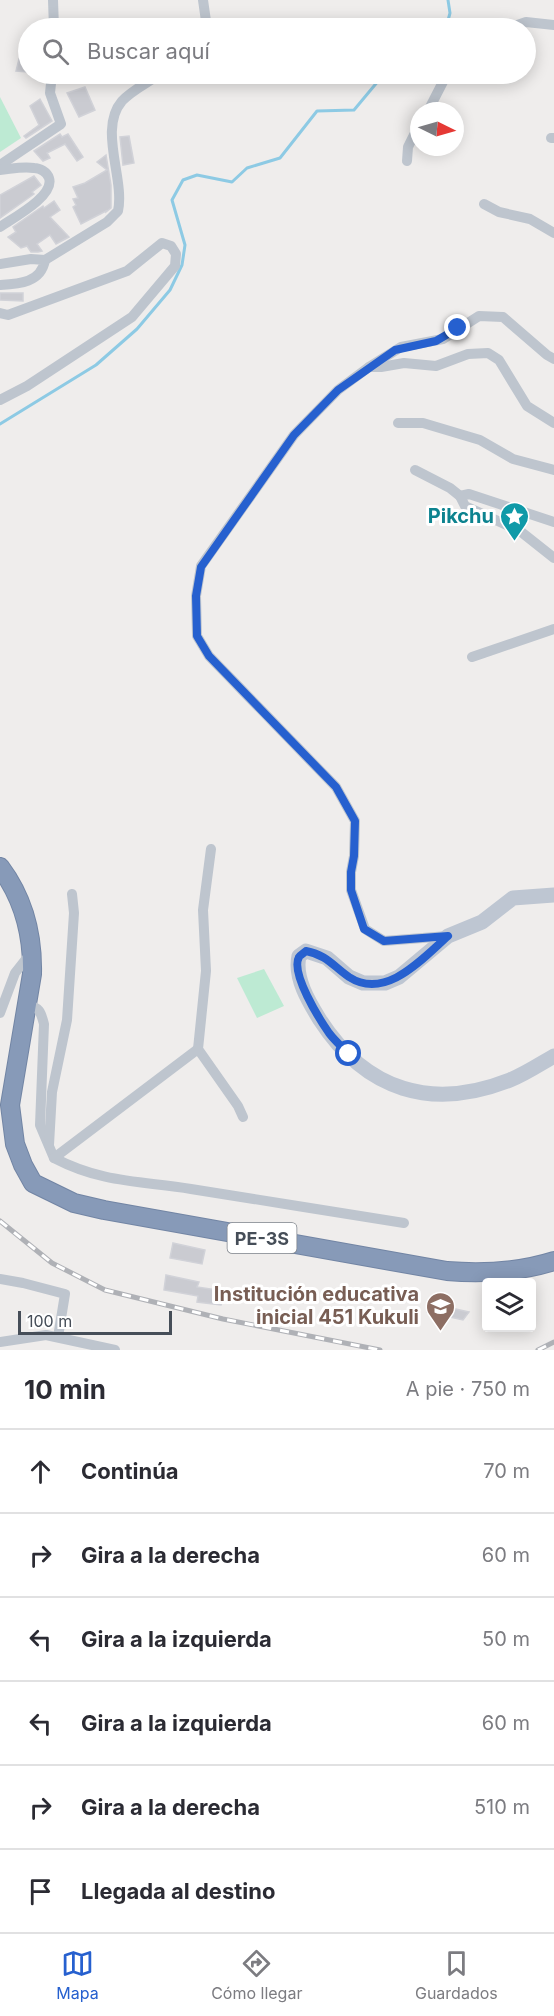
<!DOCTYPE html>
<html lang="es">
<meta charset="utf-8">
<style>
body{margin:0;font-family:Inter,sans-serif;background:#f2f2f3;color:#2b2b33}
.controls{position:absolute;right:18px;bottom:18px;display:grid;overflow:hidden;border-radius:6px;box-shadow:0 3px 15px #0003}
.controls button{width:54px;height:54px;display:grid;place-items:center;padding:0;border:0;border-bottom:2px solid #e1e1e2;background:#fff;color:#2b2b33;font:30px sans-serif}
.compass{position:absolute;left:410px;top:102px;width:54px;height:54px;border-radius:50%;background:#fff;box-shadow:0 3px 15px #0003;rotate:95deg}
.scale{position:absolute;left:18px;bottom:15px;width:154px;box-sizing:border-box;padding-left:6px;border:3px solid #464e58;border-top:0;font-size:16px;line-height:21px;white-space:nowrap;color:#464e58;-webkit-text-stroke:4px #fff;paint-order:stroke}
.stop{position:absolute;width:18px;height:18px;margin:-14px;border:4px solid #2660cf;border-radius:50%;background:#fff}
.stop.end{background:#2660cf;border-color:#fff;box-shadow:0 2px 6px #0008}
.list{margin:0;padding:0;list-style:none}
h2{display:flex;justify-content:space-between;align-items:center;height:78px;margin:0;padding:0 24px;font-size:26px}
h2 small{font-size:20px;font-weight:400;color:#7c7c81}
.list li{display:grid;grid-template-columns:39px 1fr auto;gap:18px;align-items:center;box-sizing:border-box;height:84px;padding:0 24px;border-top:2px solid #e1e1e2}
.list b{display:block;font-size:22px;white-space:nowrap}
.list em{font-size:20px;font-style:normal;color:#7c7c81}
.icon{flex:none;width:33px;height:33px;fill:none;stroke:currentColor;stroke-width:2;stroke-linecap:round;stroke-linejoin:round}
.map{position:relative;flex:none;width:554px;height:1350px;overflow:hidden}
.search{position:absolute;background:#fff;box-shadow:0 3px 15px #0003;left:18px;right:18px;top:18px;height:66px;display:flex;align-items:center;gap:15px;box-sizing:border-box;padding:0 21px;border-radius:33px;color:#7c7c81;font-size:22px}
.sheet{height:582px;background:#fff}
nav{display:flex;justify-content:space-around;align-items:center;box-sizing:border-box;height:84px;border-top:2px solid #e1e1e2;background:#fff;font-size:16px;color:#7c7c81}
nav a{display:grid;justify-items:center;gap:3px}
nav .on{color:#2660cf}
.map>svg:first-child{display:block}
</style>
<div class="map">
<svg width="554" height="1350" viewBox="0 0 554 1350">
<rect width="100%" height="100%" fill="#efedec"/>
<g fill="#bdead3">
<polygon points="0,97 21,138 0,152"/>
<polygon points="264,969 284,1006 257,1018 237,978"/>
</g>
<g fill="none" stroke-linecap="round" stroke-linejoin="round">
<g stroke="#8dcae4" stroke-width="3">
<polyline points="446,28 450,13 448,0"/>
<polyline points="0,424 96,365 137,329 170,290 182,265 185,245 172,200 183,180 197,175 232,182 247,168 280,158 317,111 354,110 384,74"/>
</g>
</g>
<g fill="#cacbd1" stroke="#d1d2d8" stroke-width="1.5">
<polygon points="19,59 28,60 28,72 16,71"/>
<polygon points="85,87 95,110 79,117 67,93"/>
<polygon points="40,99 52,121 26,138 24,136 39,125 30,106"/>
<polygon points="60,134 62,137 68,134 83,157 77,161 65,144 47,153 50,158 43,161 34,151"/>
<polygon points="129,136 134,163 123,165 120,137"/>
<polygon points="106,155 111,185 111,208 106,212 106,211 81,224 73,207 76,205 73,199 78,198 73,187 85,183 107,170 97,162"/>
<polygon points="34,176 41,185 32,192 34,194 0,218 0,195"/>
<polygon points="54,201 60,210 50,217 69,237 56,244 50,235 37,244 42,251 38,252 31,252 27,246 21,248 8,237 16,232 13,227 43,206 44,208"/>
<polygon points="0,293 23,293 23,301 0,300"/>
<polygon points="173,1243 205,1250 202,1264 170,1258"/>
<polygon points="166,1275 199,1282 197,1287 225,1291 221,1305 197,1302 198,1296 164,1290"/>
<polygon points="429,1303 469,1312 463,1320 427,1312"/>
</g>
<g fill="none" stroke-linecap="round" stroke-linejoin="round">
<defs>
<path id="highway" d="M0 867C24 899 33 934 32 974L10 1105 15 1144 23 1165 33 1183 74 1203 104 1210 447 1271C484 1274 519 1272 554 1261"/>
</defs>
<use href="#highway" stroke="#7285a4" stroke-width="20"/>
<g stroke="#bec5ce" stroke-width="10">
<polyline points="53,0 54,28"/>
<polyline points="203,0 207,28"/>
<polyline points="509,28 526,22 554,25"/>
<polyline points="428,111 447,74"/>
<polyline points="551,138 554,138"/>
<polyline points="407,161 408,147 419,125"/>
<polyline points="0,165 61,124 50,93 52,74"/>
<path d="M0 170C11 169 23 166 34 168 40 168 47 172 49 178 55 196 13 218 0 227"/>
<polyline points="484,204 499,212 530,219 554,233"/>
<path d="M45 260 107 222 118 211C125 179 98 129 122 101 132 90 149 82 160 74"/>
<path d="M0 264 31 259 45 260C41 283 19 284 0 285"/>
<polyline points="0,313 8,315 127,271 162,243 171,246 176,254 175,266 132,317 27,386 0,400"/>
<polyline points="369,367 401,347 443,339 479,316 503,317 547,355 554,359"/>
<polyline points="398,423 423,423 480,440 513,459 554,470"/>
<polyline points="415,470 450,488 460,496"/>
<polyline points="554,522 469,494 460,496 465,506 520,531 554,558"/>
<polyline points="472,657 554,629"/>
<polyline points="211,849 203,910 206,971 198,1049 238,1106 243,1117"/>
<polyline points="448,936 384,941 365,929 351,890 351,872 354,856 355,821 336,787 209,656 197,636 196,596 201,566 294,435 338,390 369,367 381,367 404,363 436,366 468,354 488,353 499,360 527,406 554,423"/>
<path d="M27 1005C40 1007 41 1013 44 1024L40 1125 54 1158C102 1183 140 1181 191 1189 262 1200 333 1212 404 1223"/>
<polyline points="0,1013 15,973 30,954"/>
<polyline points="49,1145 52,1092 67,1020 74,913 72,894"/>
<polyline points="54,1158 198,1049"/>
<polyline points="0,1279 23,1283 65,1294 58,1337"/>
<polyline points="0,1342 46,1335 115,1350"/>
</g>
<path stroke="#bec6d2" stroke-width="15" d="M554 895 513 898 482 922 448 936 399 977 385 983H363L349 977 327 958 306 951 299 956C294 978 309 1002 320 1020 366 1091 432 1111 510 1080 525 1074 540 1064 554 1056"/>
<use href="#highway" stroke="#879ab8" stroke-width="18"/>
<defs>
<g id="rail">
<polyline points="0,1221 52,1263 105,1290 223,1319 380,1350"/>
<polyline points="538,1350 554,1342"/>
</g>
</defs>
<use href="#rail" stroke="#afb1b6" stroke-width="5"/>
<use href="#rail" stroke="#fff" stroke-width="3" stroke-dasharray="9" stroke-linecap="butt"/>
</g>
<g fill="none" stroke-linecap="round" stroke-linejoin="round">
<path stroke="#2660cf" stroke-width="8" d="M349 1054C342 1047 335 1041 329 1033 320 1020 290 973 299 957 300 955 304 953 306 951 327 955 333 966 349 977 386 1001 423 958 448 936L384 941 364 929 351 890V872L354 856 355 821 336 787 209 656 197 636 196 596 201 567 294 435 338 390 395 350 436 341 458 328"/>
</g>
<defs>
<symbol id="sight-pin" viewBox="-11 -11 22 30"><path d="M0 17L-7.5 6A9.5 9.5 0 1 1 7.5 6Z" fill="#0f9aa8" stroke="#fff"/><path d="M0-6L1.8-2.2L6-1.7L2.9 1.2L3.7 5.4L0 3.3L-3.7 5.4L-2.9 1.2L-6-1.7L-1.8-2.2Z" fill="#fff"/></symbol>
<symbol id="school-pin" viewBox="-11 -11 22 30"><path d="M0 17L-7.5 6A9.5 9.5 0 1 1 7.5 6Z" fill="#8d6e63" stroke="#fff"/><path d="M0-5L7-2L0 1L-7-2ZM-4 1L0 2.5L4 1V4Q0 6-4 4Z" fill="#fff"/></symbol>
</defs>
<g fill-rule="evenodd">
<use href="#sight-pin" x="498" y="500" width="33" height="45"/>
<use href="#school-pin" x="424" y="1290" width="33" height="45"/>
</g>
<g text-anchor="middle" dominant-baseline="central" stroke-width="6" stroke-linejoin="round" paint-order="stroke">
<rect fill="#fff" stroke="#7e838a" stroke-width="1.5" x="227.5" y="1223" width="69" height="30" rx="4.5"/>
<g font-size="18" font-weight="bold" fill="#464e58">
<text x="262" y="1238">PE-3S</text>
</g>
<g font-size="20" font-weight="bold" fill="#0d838f" stroke="#fff" text-anchor="end">
<text x="494" y="516">Pikchu</text>
</g>
<g font-size="20" font-weight="bold" fill="#785e54" stroke="#fff" text-anchor="end">
<text x="419" y="1294">Institución educativa<tspan x="419" dy="23">inicial 451 Kukuli</tspan></text>
</g>
</g>
</svg>
<div class="controls">
<button><svg class="icon" aria-label="layers" viewBox="0 0 24 24"><path d="M12 4l9 5-9 5-9-5zM3 14l9 5 9-5"/></svg></button>
</div>
<svg class="compass" viewBox="-18 -18 36 36"><path d="M0-13l5 13h-10z" fill="#e53935"/><path d="M0 13l5-13h-10z" fill="#7c7c81"/></svg>
<div class="scale">100 m</div>
<div class="stop" style="left:349px;top:1054px"></div>
<div class="stop end" style="left:458px;top:328px"></div>
<div class="search"><svg class="icon" aria-label="search" viewBox="0 0 24 24"><circle cx="10" cy="10" r="6"/><path d="M15 15l6 6"/></svg>Buscar aquí</div>
</div>
<section class="sheet">
<h2>10 min<small>A pie · 750 m</small></h2>
<ul class="list">
<li><svg class="icon" aria-label="ahead" viewBox="0 0 24 24"><path d="M12 20V5M6 11l6-6 6 6"/></svg><div><b>Continúa</b></div><em>70 m</em></li>
<li><svg class="icon" aria-label="right" viewBox="0 0 24 24"><path d="M7 20v-9h11M14 6l5 5-5 5"/></svg><div><b>Gira a la derecha</b></div><em>60 m</em></li>
<li><svg class="icon" aria-label="left" viewBox="0 0 24 24"><path d="M17 20v-9H6M10 6l-5 5 5 5"/></svg><div><b>Gira a la izquierda</b></div><em>50 m</em></li>
<li><svg class="icon" aria-label="left" viewBox="0 0 24 24"><path d="M17 20v-9H6M10 6l-5 5 5 5"/></svg><div><b>Gira a la izquierda</b></div><em>60 m</em></li>
<li><svg class="icon" aria-label="right" viewBox="0 0 24 24"><path d="M7 20v-9h11M14 6l5 5-5 5"/></svg><div><b>Gira a la derecha</b></div><em>510 m</em></li>
<li><svg class="icon" aria-label="arrive" viewBox="0 0 24 24"><path d="M6 21V4h12l-3 4 3 4H6"/></svg><div><b>Llegada al destino</b></div></li>
</ul>
</section>
<nav>
<a class="on"><svg class="icon" aria-label="map" viewBox="0 0 24 24"><path d="M3 6l6-2 6 2 6-2v14l-6 2-6-2-6 2zM9 4v14M15 6v14"/></svg>Mapa</a>
<a><svg class="icon" aria-label="directions" viewBox="0 0 24 24"><path d="M12 3l9 9-9 9-9-9zM9 14v-3h6M13 9l2 2-2 2"/></svg>Cómo llegar</a>
<a><svg class="icon" aria-label="saved" viewBox="0 0 24 24"><path d="M7 4h10v16l-5-4-5 4z"/></svg>Guardados</a>
</nav>
